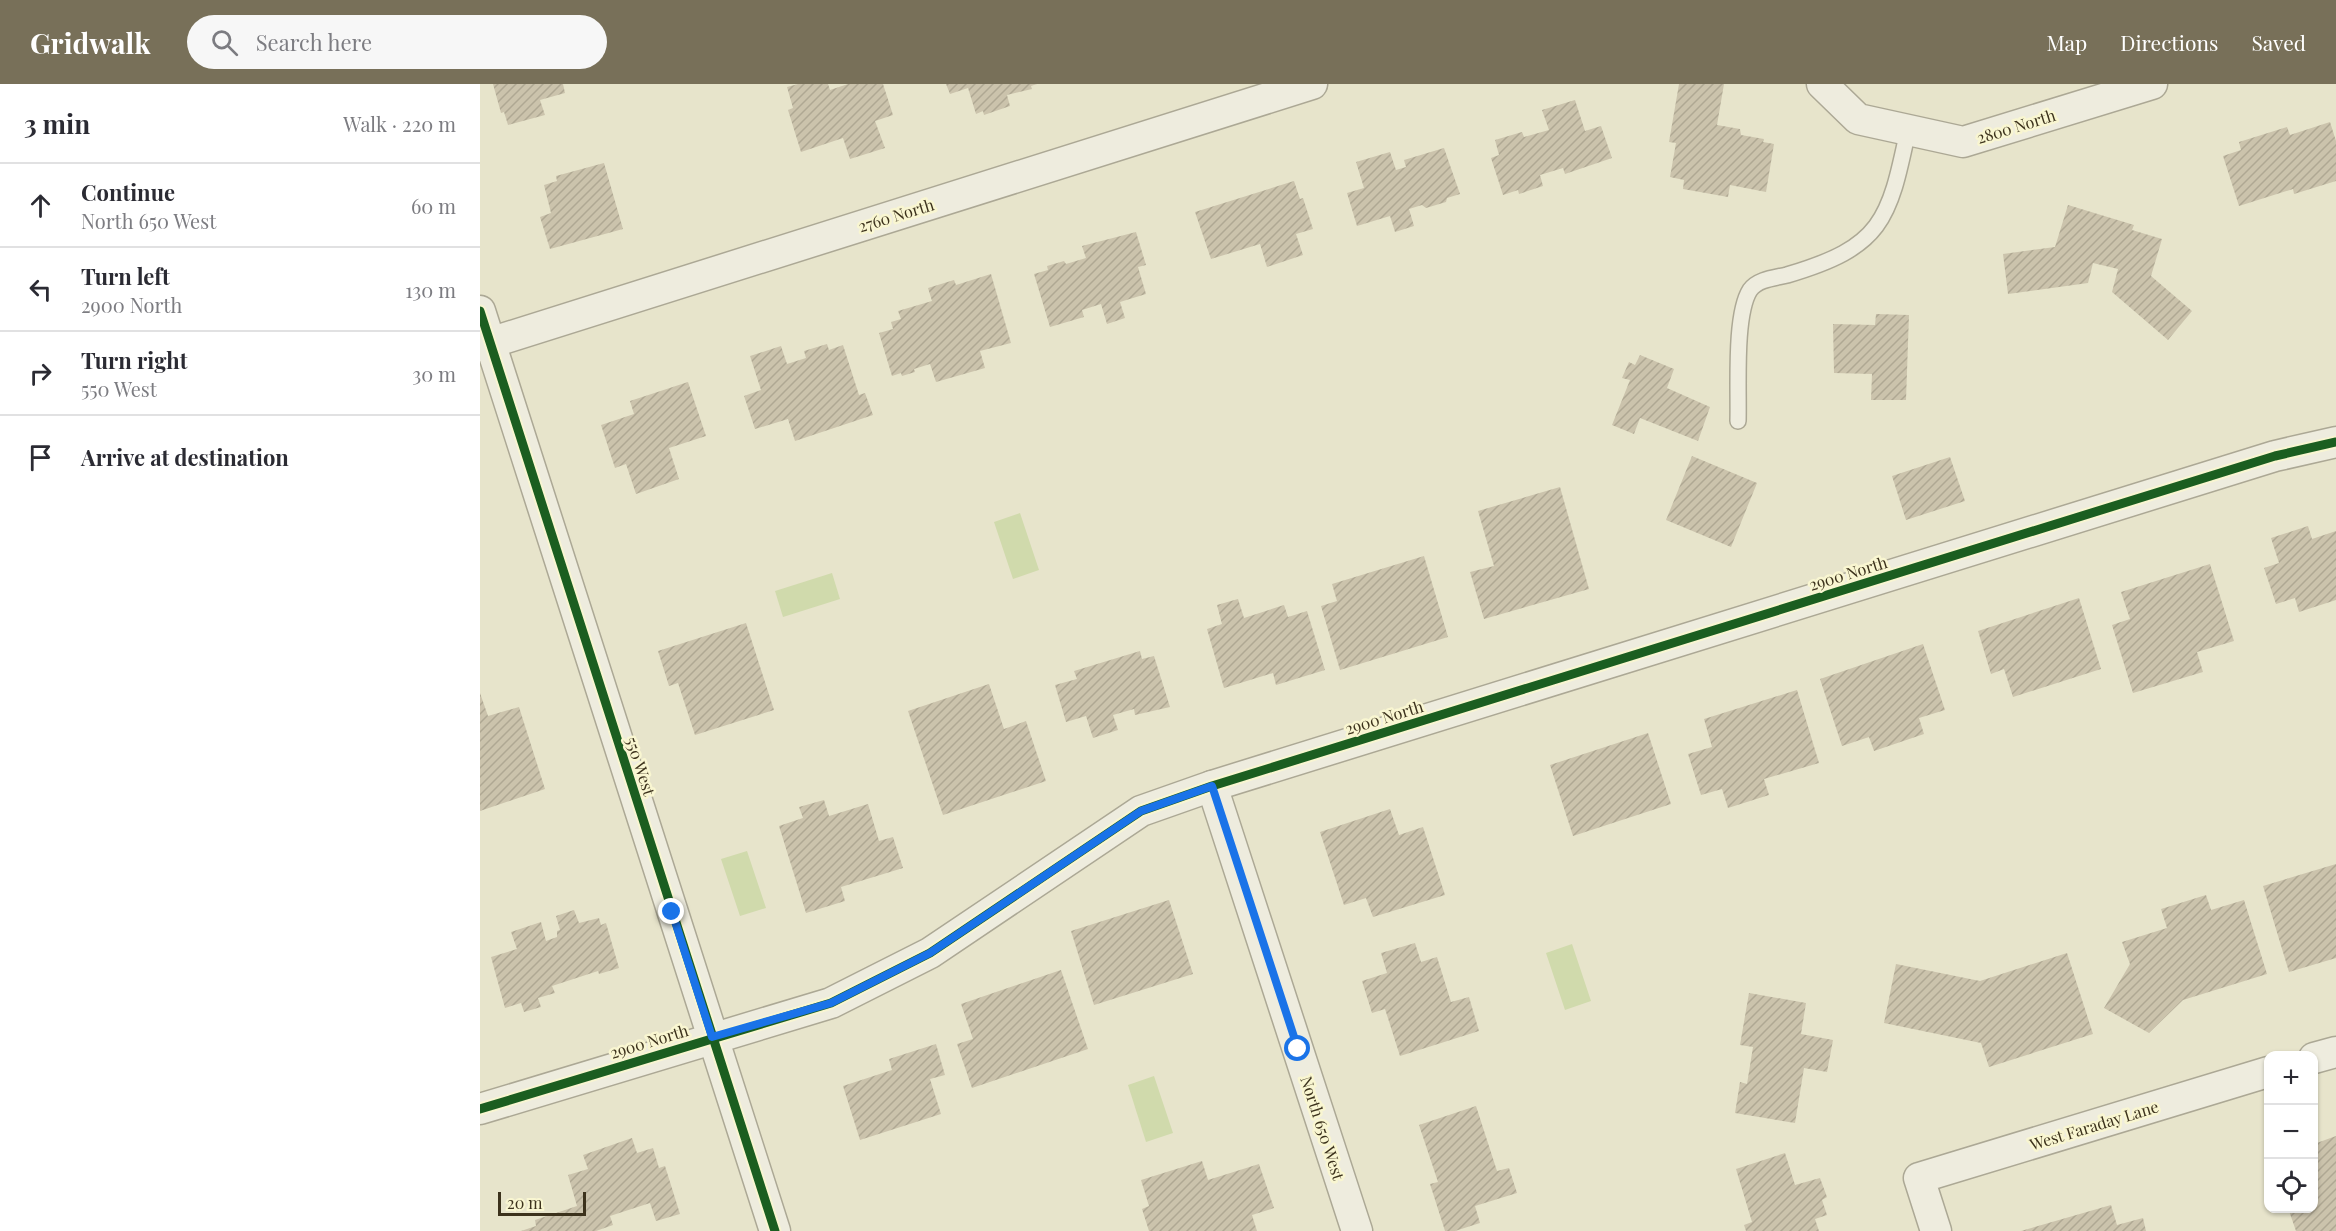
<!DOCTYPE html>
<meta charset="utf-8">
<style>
body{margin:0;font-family:"Playfair Display",serif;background:#f7f7f7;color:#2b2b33}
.controls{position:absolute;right:18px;bottom:18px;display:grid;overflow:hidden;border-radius:12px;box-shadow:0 2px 4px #0004}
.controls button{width:54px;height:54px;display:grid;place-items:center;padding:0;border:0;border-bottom:2px solid #e1e1e2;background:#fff;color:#2b2b33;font:30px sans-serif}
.scale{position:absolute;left:18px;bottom:15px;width:88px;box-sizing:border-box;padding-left:6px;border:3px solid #3c321c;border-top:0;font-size:16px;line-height:21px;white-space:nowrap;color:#3c321c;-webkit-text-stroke:4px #f9f6d1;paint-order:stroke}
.stop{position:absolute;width:18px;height:18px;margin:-14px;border:4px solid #1a73e8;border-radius:50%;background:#fff}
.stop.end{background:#1a73e8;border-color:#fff;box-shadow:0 2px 6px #0008}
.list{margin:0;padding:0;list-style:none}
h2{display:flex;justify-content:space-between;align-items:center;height:78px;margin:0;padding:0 24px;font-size:26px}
h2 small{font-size:20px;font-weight:400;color:#7c7c81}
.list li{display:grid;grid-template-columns:39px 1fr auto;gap:18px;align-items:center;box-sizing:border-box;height:84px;padding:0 24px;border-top:2px solid #e1e1e2}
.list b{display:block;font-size:22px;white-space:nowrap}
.list p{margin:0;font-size:20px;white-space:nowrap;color:#7c7c81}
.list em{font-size:20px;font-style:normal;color:#7c7c81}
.icon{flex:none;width:33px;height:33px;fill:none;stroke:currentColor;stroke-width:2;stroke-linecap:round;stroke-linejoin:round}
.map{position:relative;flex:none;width:1856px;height:1147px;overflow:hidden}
header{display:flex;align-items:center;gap:36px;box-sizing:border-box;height:84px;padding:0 30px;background:#787059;color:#fff}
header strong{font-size:28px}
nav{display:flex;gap:33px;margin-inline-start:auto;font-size:21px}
.search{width:420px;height:54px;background:#f7f7f7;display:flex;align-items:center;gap:15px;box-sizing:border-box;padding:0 21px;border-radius:33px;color:#7c7c81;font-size:22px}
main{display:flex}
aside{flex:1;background:#fff}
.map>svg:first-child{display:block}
</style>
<header>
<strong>Gridwalk</strong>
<div class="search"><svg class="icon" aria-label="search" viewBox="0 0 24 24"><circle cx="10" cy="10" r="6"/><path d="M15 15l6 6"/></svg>Search here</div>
<nav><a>Map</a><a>Directions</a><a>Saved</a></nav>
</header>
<main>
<aside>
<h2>3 min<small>Walk · 220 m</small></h2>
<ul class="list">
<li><svg class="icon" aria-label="ahead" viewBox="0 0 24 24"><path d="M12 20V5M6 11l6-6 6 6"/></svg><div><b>Continue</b><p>North 650 West</p></div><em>60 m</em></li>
<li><svg class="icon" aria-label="left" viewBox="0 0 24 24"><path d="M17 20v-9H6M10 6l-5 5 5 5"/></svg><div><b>Turn left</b><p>2900 North</p></div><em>130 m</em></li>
<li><svg class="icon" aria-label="right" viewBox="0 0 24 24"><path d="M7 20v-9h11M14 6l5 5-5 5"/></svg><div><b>Turn right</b><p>550 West</p></div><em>30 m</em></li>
<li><svg class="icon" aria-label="arrive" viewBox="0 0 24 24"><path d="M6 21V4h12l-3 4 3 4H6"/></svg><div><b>Arrive at destination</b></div></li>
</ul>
</aside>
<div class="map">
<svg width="1856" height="1147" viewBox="0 0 1856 1147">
<defs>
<pattern id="building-hatch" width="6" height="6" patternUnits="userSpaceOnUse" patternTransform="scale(1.5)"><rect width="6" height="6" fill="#cbc3ac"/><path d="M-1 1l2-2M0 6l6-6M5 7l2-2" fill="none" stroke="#afa893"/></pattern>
</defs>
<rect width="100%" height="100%" fill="#e7e4cb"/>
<g fill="#d0daac">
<polygon points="540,429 559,486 533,495 514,438"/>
<polygon points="352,489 360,515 303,533 295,507"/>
<polygon points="267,767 286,824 260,832 241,775"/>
<polygon points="1092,860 1111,917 1085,926 1066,869"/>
<polygon points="674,992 693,1049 666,1058 648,1001"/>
</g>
<g fill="url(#building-hatch)">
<polygon points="13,0 83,0 85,9 60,16 65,31 28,41 24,28 21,29"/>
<polygon points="318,0 348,0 350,6 368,0 403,0 413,31 395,37 405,64 370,75 363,54 321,68 308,26 313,24 307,3"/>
<polygon points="466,0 557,0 551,2 552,5 527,11 530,22 504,31 503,27 496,30 488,4 470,10"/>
<polygon points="1199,0 1244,0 1237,41 1260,45 1261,51 1284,55 1283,58 1294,60 1286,108 1250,101 1248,113 1203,105 1204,96 1190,93 1196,59 1189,58"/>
<polygon points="1095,16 1105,47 1121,42 1132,74 1085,90 1083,84 1060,91 1063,102 1039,110 1038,106 1023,111 1011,74 1019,71 1015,56 1042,48 1044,53 1069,46 1062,26"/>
<polygon points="1850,38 1856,57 1856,97 1814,110 1813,105 1759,122 1743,72 1761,66 1759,58 1807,43 1810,51"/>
<polygon points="964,64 980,110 967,114 966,118 946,124 942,121 929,125 934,142 915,148 910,132 877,142 867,109 884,104 876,78 910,68 916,86 926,83 924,76"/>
<polygon points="124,79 143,145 70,165 60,133 71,129 64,101 77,97 76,92"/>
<polygon points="814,97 820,115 823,114 833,145 816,150 823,171 787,183 780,160 731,175 715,128"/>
<polygon points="1588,121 1654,141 1652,146 1682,155 1671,192 1712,227 1688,256 1632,208 1638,185 1613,179 1608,199 1528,210 1523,170 1575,163"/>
<polygon points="656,148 666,181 658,183 666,210 640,218 645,234 627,240 621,220 602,226 604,233 570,243 554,190 568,186 567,182 584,177 586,180 606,174 602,162"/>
<polygon points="511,190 531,259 500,267 505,284 456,298 450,280 434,285 435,288 422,292 421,289 412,292 399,249 413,245 411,238 421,235 418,227 452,217 448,204 474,196 476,201"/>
<polygon points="1396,230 1429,231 1426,316 1391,316 1392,290 1354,289 1353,240 1395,241"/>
<polygon points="347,260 349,266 363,261 379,311 385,309 393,331 315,357 308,335 275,345 264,312 281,306 270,272 301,262 307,280 326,274 324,267"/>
<polygon points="1160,271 1194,285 1187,304 1230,323 1218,357 1160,334 1154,350 1132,341 1150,296 1142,294 1149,278 1155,281"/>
<polygon points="208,298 226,352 189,364 199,395 156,410 146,380 135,384 121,341 154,330 150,317"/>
<polygon points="1212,372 1277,399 1251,463 1186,436"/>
<polygon points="1470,373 1485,417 1426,436 1412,392"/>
<polygon points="1080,403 1109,505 1004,535 990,488 1014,482 998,427"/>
<polygon points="1828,442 1832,455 1856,447 1856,516 1819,528 1815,514 1796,520 1784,484 1799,479 1791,454"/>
<polygon points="944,472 968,553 860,586 841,522 857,517 852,500"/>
<polygon points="1730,480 1754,557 1717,568 1723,588 1653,609 1632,541 1650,535 1641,508"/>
<polygon points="1599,514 1621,585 1533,613 1524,585 1511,590 1498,547"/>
<polygon points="758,515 764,534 804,521 808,533 827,527 845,586 796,601 793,589 744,604 727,545 742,540 737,521"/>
<polygon points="266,539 294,626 215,651 198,599 189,602 178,567"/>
<polygon points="1443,560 1465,626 1439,634 1444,650 1394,667 1389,653 1362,662 1340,595"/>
<polygon points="660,567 662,575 674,572 690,623 655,631 654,625 633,631 638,646 613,654 606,632 586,638 575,601 597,595 594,587"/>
<polygon points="509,600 524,645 546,637 566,697 463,731 428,627"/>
<polygon points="1317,606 1339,679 1284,695 1289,711 1248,724 1242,705 1221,711 1208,670 1232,663 1224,635"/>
<polygon points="0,609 8,632 39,623 65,705 0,727"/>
<polygon points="1168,649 1191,720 1093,752 1070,681"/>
<polygon points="344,716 349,732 388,720 399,757 413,753 423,784 361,803 365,817 326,829 299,742 323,734 319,723"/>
<polygon points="910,725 919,751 943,743 965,811 893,833 886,814 864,821 840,748"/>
<polygon points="1856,780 1856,874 1809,888 1783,802"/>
<polygon points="1726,811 1731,826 1764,816 1787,890 1703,916 1669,949 1624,924 1650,880 1642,858 1687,844 1681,825"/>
<polygon points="689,816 713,890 614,921 591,847"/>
<polygon points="94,826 99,839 119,834 121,841 126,839 139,884 119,890 118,887 72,902 75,909 58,914 61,923 44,928 41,919 25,924 11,873 37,865 31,848 61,838 66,857 77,853 77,847 80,846 76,832"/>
<polygon points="935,859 941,878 957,873 971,918 989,913 999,947 920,972 905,925 892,929 882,897 907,889 901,869"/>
<polygon points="1587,869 1613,950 1509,983 1501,959 1404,939 1416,880 1500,897"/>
<polygon points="581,886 608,965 492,1004 477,960 493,955 481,920"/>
<polygon points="1269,909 1326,919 1321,950 1353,956 1347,988 1324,984 1315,1039 1255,1029 1260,998 1267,1000 1273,963 1260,961"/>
<polygon points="456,960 465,991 450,995 461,1030 380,1056 363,1002 412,986 409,975"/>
<polygon points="996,1022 1017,1087 1029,1084 1037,1109 995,1122 1000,1139 975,1147 965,1147 950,1100 958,1098 939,1041"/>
<polygon points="1856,1052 1856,1147 1816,1147 1808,1124 1834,1124 1834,1060"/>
<polygon points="152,1054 157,1069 173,1064 179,1084 185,1082 200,1130 176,1137 170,1119 130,1132 133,1141 116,1147 41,1147 56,1142 55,1136 97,1122 88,1091 108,1085 103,1071"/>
<polygon points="1305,1069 1315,1101 1340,1094 1347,1113 1342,1116 1347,1131 1335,1135 1339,1147 1266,1147 1264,1141 1272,1138 1256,1085"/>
<polygon points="722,1077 728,1096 779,1080 794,1124 772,1131 777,1147 669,1147 662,1125 669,1122 661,1096"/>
<polygon points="1631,1121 1637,1141 1663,1134 1666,1147 1541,1147"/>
</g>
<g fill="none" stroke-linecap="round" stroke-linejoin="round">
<defs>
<path id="service" d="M1258 337C1259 306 1254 231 1270 206 1278 195 1295 194 1307 191 1402 163 1409 137 1428 46"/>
<g id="minor">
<polyline points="1342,0 1378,35 1483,58 1672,0"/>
<polyline points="0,227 295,1147"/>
<polyline points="0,262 832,0"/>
<polyline points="732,702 877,1147"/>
<polyline points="1834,974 1856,968"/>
<polyline points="0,1025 351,919 450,869 661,727 732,702 1795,372 1856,358"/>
<polyline points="1456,1147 1439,1094 1788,988"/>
</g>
</defs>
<use href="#service" stroke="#aca895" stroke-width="18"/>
<use href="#minor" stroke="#aca895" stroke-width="33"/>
<use href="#service" stroke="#eeecde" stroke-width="15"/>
<use href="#minor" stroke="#eeecde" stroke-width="30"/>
<defs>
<g id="cycleway">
<polyline points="0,227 295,1147"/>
<polyline points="0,1025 351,919 450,869 661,727 732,702 1795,372 1856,358"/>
</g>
</defs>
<use href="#cycleway" stroke="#f9f6d1" stroke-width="13"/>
<use href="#cycleway" stroke="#1b5e20" stroke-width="9"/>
</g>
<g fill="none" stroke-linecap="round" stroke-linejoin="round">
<polyline stroke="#1a73e8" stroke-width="8" points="192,828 232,953 351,919 450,869 661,727 732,702 818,965"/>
</g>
<g text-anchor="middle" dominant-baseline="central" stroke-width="5" stroke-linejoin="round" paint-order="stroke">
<g font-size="16" fill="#3c321c" stroke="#f9f6d1">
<text transform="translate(1536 42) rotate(-17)">2800 North</text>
<text transform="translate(416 131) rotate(-17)">2760 North</text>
<text transform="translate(1368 489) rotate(-17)">2900 North</text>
<text transform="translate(904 633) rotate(-17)">2900 North</text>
<text transform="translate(161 682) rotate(72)">550 West</text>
<text transform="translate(169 957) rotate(-17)">2900 North</text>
<text transform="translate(1614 1041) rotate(-17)">West Faraday Lane</text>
<text transform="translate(843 1044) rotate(72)">North 650 West</text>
</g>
</g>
</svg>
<div class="controls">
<button>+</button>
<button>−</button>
<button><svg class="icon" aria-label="locate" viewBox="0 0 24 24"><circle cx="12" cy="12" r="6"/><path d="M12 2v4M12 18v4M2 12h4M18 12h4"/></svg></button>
</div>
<div class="scale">20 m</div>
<div class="stop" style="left:818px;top:965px"></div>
<div class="stop end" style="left:192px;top:828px"></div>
</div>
</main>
